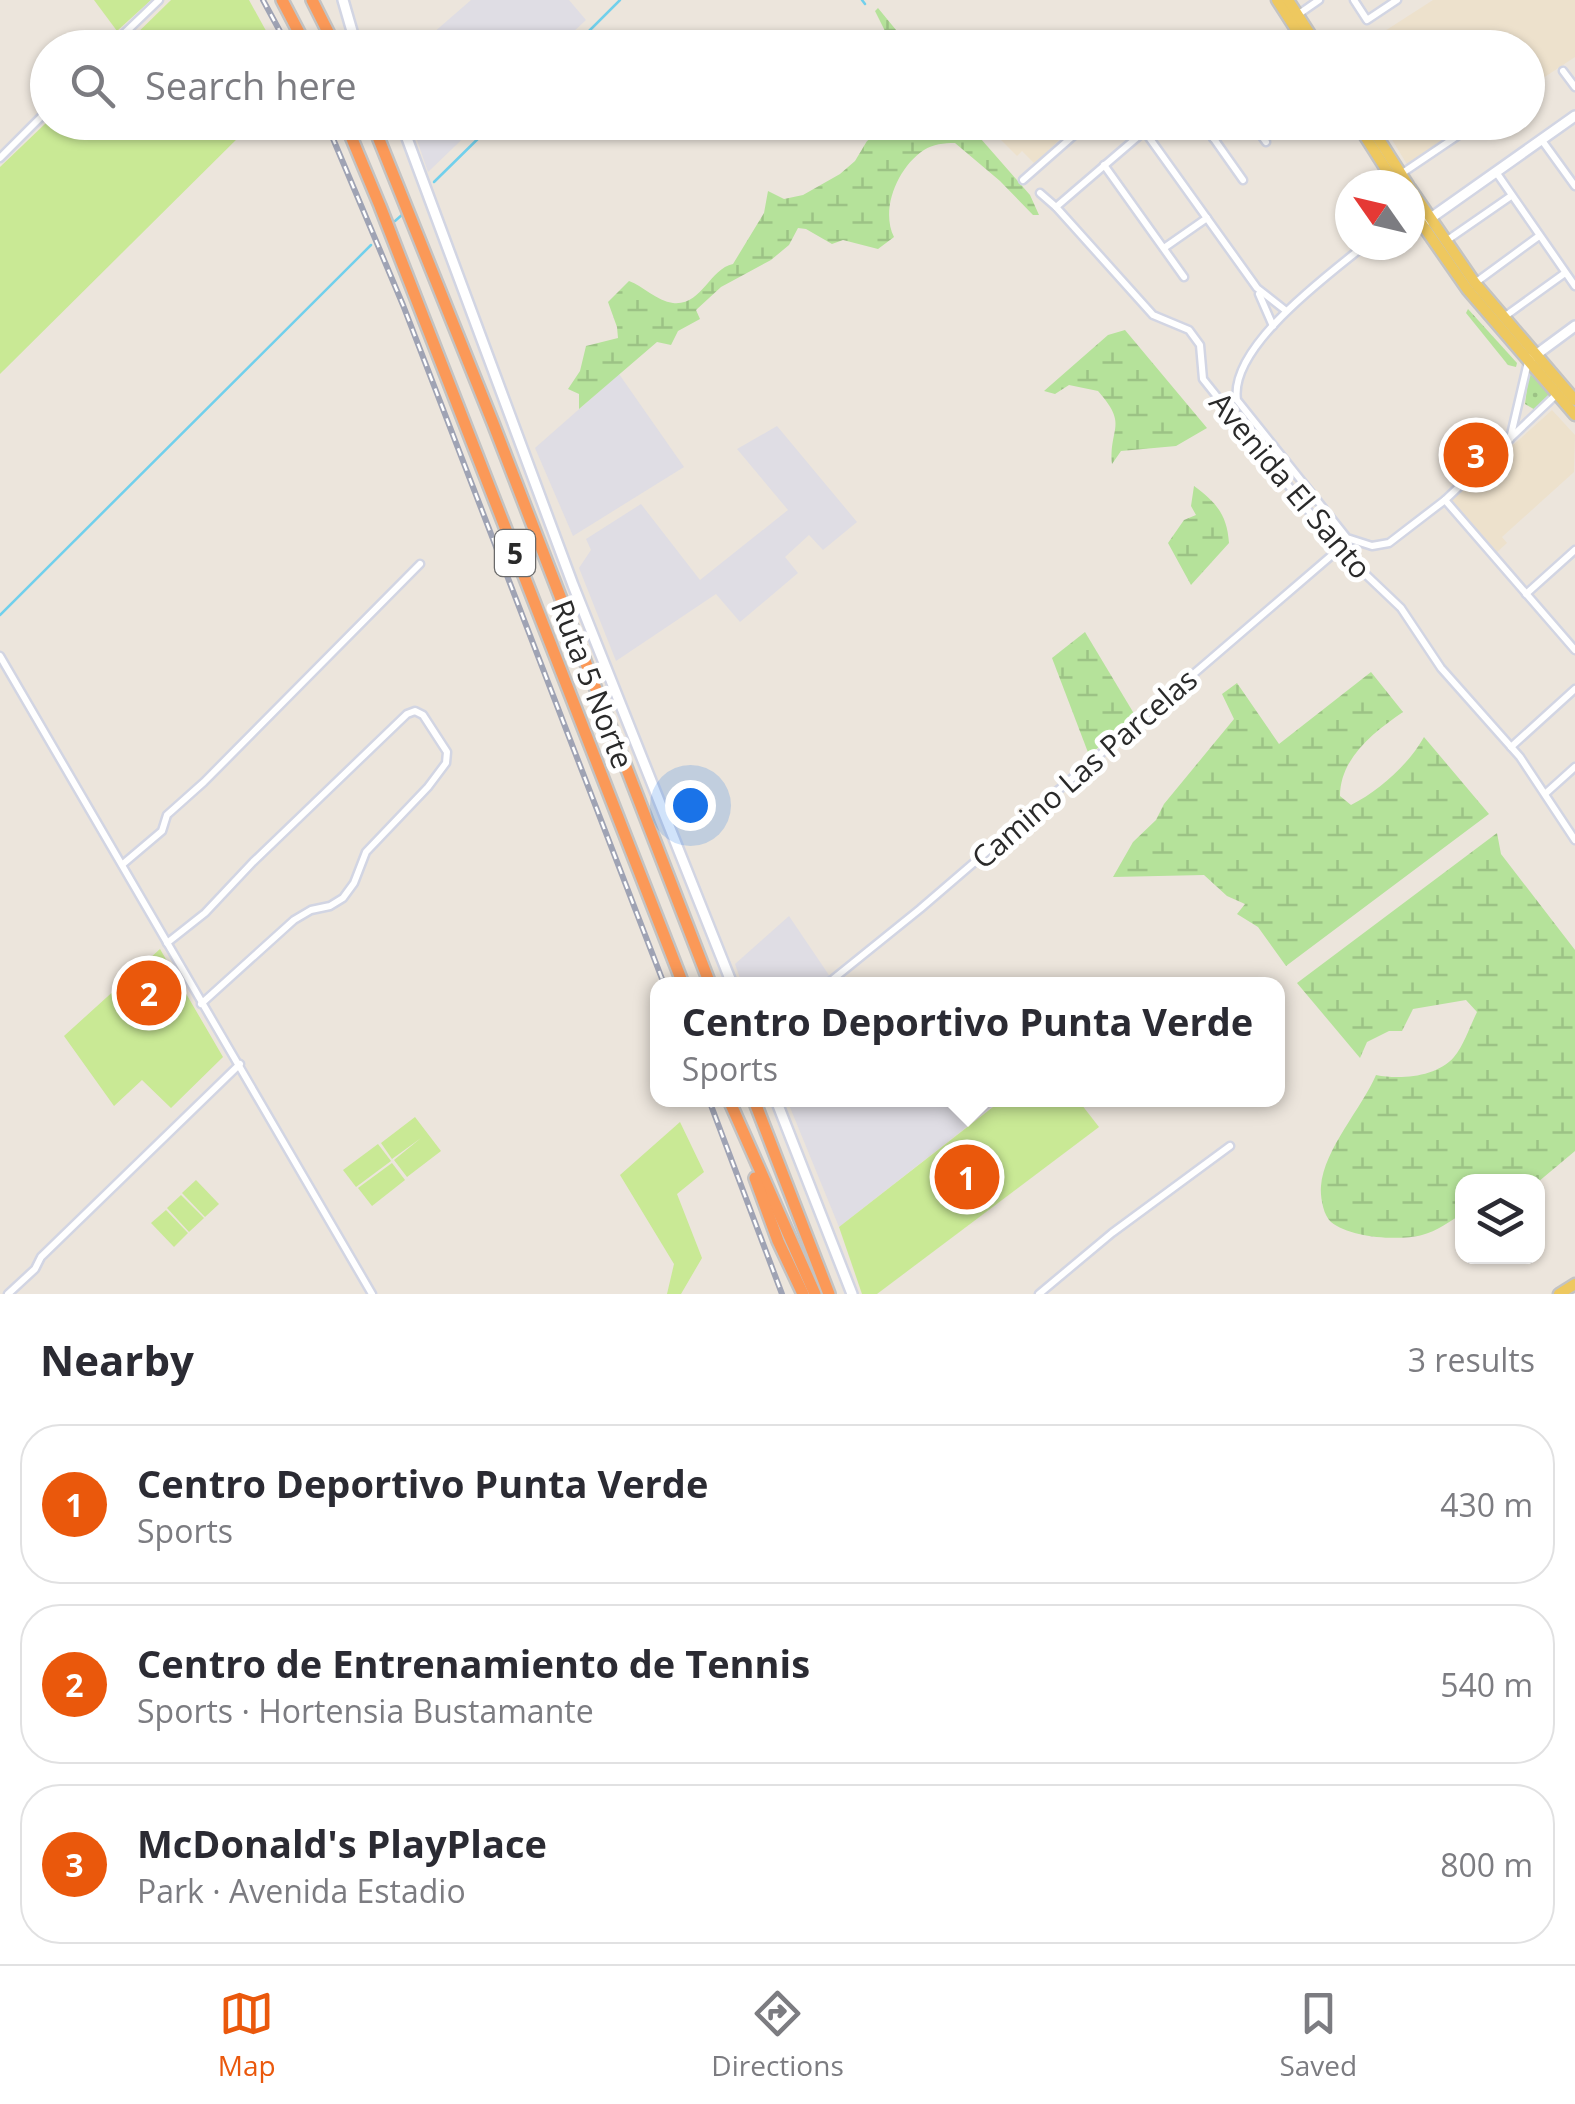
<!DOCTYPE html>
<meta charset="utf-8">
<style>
body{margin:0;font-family:"Open Sans",sans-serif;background:#f7f7f7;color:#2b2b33}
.controls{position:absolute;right:30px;bottom:30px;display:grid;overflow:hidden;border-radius:20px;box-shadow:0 2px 8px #0004}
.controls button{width:90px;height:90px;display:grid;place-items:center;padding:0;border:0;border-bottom:2px solid #e1e1e2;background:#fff;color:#2b2b33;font:50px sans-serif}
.compass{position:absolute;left:1335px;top:170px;width:90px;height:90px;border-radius:50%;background:#fff;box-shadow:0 2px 8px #0004;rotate:304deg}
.you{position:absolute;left:690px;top:805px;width:35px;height:35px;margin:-25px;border:8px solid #fff;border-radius:50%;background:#1a73e8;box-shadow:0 0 0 15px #1a73e833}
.badge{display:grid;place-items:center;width:65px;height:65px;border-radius:50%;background:#ea580c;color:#fff;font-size:32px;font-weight:700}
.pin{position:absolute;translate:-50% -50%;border:5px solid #fff;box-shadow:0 2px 10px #0006}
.popup{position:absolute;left:650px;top:977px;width:635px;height:130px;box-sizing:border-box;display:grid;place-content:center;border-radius:20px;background:#fff;filter:drop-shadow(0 2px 8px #0005);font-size:32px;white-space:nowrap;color:#7c7c81}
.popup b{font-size:38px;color:#2b2b33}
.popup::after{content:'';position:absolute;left:50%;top:100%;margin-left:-20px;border:20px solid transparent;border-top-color:#fff}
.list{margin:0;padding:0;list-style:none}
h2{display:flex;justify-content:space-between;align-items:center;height:130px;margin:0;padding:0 40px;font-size:42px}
h2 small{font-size:32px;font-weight:400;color:#7c7c81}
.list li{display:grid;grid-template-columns:65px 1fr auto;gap:30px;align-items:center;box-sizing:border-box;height:160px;margin:0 20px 20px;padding:0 20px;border:2px solid #e1e1e2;border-radius:40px}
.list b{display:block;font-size:38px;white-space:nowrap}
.list p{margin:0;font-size:32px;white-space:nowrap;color:#7c7c81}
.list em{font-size:32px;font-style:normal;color:#7c7c81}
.icon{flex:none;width:55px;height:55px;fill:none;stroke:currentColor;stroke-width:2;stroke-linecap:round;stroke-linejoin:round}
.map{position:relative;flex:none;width:1575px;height:1294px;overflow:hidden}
.search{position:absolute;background:#fff;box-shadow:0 2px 8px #0004;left:30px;right:30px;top:30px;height:110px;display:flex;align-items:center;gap:25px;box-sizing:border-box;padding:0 35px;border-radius:55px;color:#7c7c81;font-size:38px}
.sheet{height:670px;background:#fff}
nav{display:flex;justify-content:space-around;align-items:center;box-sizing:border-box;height:140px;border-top:2px solid #e1e1e2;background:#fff;font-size:28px;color:#7c7c81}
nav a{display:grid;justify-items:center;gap:5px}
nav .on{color:#ea580c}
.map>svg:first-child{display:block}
</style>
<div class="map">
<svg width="1575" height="1294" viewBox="0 0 1575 1294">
<defs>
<pattern id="grass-dots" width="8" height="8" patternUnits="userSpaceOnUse" patternTransform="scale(2.5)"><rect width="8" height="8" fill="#b5e29a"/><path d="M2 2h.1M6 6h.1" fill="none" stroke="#9cc285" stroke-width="1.8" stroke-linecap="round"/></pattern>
<pattern id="wetland-marsh" width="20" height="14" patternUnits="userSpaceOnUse" patternTransform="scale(2.5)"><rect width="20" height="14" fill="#b5e29a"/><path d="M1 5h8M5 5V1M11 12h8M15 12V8" fill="none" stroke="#9cc285"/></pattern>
</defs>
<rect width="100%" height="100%" fill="#ece5dc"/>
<g fill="#dfdde4">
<polygon points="471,0 569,0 586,20 557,47 417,47"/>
<polygon points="411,123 411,122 479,123 428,172"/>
<polygon points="619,374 684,467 573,536 535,448"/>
<polygon points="777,426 857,522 823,550 809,535 785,557 798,573 740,622 716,594 616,661 579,568 591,550 586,539 641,504 700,580 788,510 737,449"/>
<polygon points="789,916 835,984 742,984 735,964"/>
<polygon points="787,1100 986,1100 992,1107 839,1227"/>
</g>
<g fill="#ede1cc">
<polygon points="1433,0 1575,0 1575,57 1528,88 1528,48 1360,47"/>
<polygon points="1012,122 1076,122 1076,123 1035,164 1022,151 1017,156 998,137"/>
<polygon points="1382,123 1474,123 1408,166"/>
<polygon points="1552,410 1575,435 1574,472 1502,537 1507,543 1496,553 1450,502"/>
</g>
<g fill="url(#grass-dots)">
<polygon points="1468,309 1517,363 1516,367 1508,365 1466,313"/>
<polygon points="1529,373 1552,395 1537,411 1525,404"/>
</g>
<g fill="url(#wetland-marsh)">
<polygon points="878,8 910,47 889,47 891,43 875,11"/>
<path d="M895 122 967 123 1030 195 1039 215H1033L1000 181 955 143C944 143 933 144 924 150 898 167 880 209 894 237L878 249 843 240 832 244 806 229 798 228 789 245 771 260 721 287 696 310 700 319 678 331 671 345 657 342 579 409V394L568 389 580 371 586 346 618 338 617 327 608 302 629 281C643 286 657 301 673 303 702 306 709 269 733 264L764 213 768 191 784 199 803 195 840 174 855 161 867 141Z"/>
<path d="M1125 330 1207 428 1176 446 1121 451 1112 464C1109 427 1129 426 1098 391L1069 385 1055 394 1044 391 1108 335Z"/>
<path d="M1194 486C1217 503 1227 515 1229 543L1191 585 1168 543 1184 520 1196 515 1191 506Z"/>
<polygon points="1085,632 1136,717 1089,755 1052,658"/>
<path d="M1371 672 1403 712C1374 732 1340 758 1340 796L1351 805C1379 791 1409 764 1424 737L1489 814 1286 966 1258 927 1237 914 1245 904 1227 896 1204 875 1113 877 1133 842 1156 820 1164 804 1234 719 1222 694 1237 683 1279 744Z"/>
<path d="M1497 833 1501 854 1575 950V1151L1538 1182H1462V1214C1449 1222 1437 1231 1422 1235 1399 1241 1350 1238 1331 1222 1323 1215 1320 1196 1321 1186 1324 1149 1362 1108 1376 1075 1400 1080 1437 1077 1454 1057 1464 1045 1470 1026 1477 1012L1466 1000 1413 1009 1402 1031H1389L1367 1042 1360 1058 1297 983Z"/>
</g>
<g fill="#c9e995">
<polygon points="94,0 151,0 117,31"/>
<polygon points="171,0 249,0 275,47 123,47"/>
<polygon points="47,122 253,123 0,374 0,167"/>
<polygon points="160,949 223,1057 171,1108 142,1080 114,1106 64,1036"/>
<polygon points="1002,1100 1078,1100 1099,1127 877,1294 862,1294 839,1227"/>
<polygon points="415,1117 441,1151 407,1177 394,1160 421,1138 392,1159 381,1143"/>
<polygon points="680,1122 704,1172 677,1194 702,1258 681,1294 667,1294 674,1264 620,1175"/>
<polygon points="378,1144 391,1161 356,1187 343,1170"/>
<polygon points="392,1163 405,1180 372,1206 358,1188"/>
<polygon points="196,1180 219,1204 205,1217 182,1193"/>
<polygon points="181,1195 204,1218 189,1232 167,1208"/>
<polygon points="166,1210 188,1233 174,1247 151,1223"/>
</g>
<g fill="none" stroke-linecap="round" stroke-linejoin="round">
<g stroke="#71d0ec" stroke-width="2.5">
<polyline points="862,0 865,4"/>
<polyline points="572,48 620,0"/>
<polyline points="434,182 495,122"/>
<polyline points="395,221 403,214"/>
<polyline points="0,615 371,245"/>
</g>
<defs>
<g id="street">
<polyline points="1354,0 1367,20 1397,0"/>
<polyline points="1296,16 1319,0"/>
<polyline points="109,48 159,0"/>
<polyline points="1563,71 1575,87"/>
<polyline points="1138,122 1257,288 1285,310"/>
<polyline points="1202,122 1243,180"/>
<polyline points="1252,122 1266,142"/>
<polyline points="1213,138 1235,122"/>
<polyline points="1541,139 1575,186"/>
<polyline points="0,158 48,110"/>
<polyline points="1104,165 1184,277"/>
<polyline points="1496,172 1575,286"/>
<polyline points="1401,174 1478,122"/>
<polyline points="1023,180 1089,122"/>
<polyline points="1040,193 1056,207 1153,315 1189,330 1200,345 1203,379 1339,549 1401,608 1441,668 1520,757 1575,840"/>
<polyline points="1056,207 1155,122"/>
<polyline points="1446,241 1511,196"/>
<path d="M1365 245C1327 276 1229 347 1237 400L1347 538 1372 546 1389 543 1445 500 1557 394"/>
<polyline points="1164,248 1207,218"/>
<polyline points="1475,283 1539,236"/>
<polyline points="1259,294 1273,326"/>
<polyline points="1504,317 1565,273"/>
<polyline points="1510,439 1528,362"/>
<polyline points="1445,500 1575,650"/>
<polyline points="1526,594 1575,550"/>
<polyline points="0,656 372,1294"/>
<polyline points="1511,747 1575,689"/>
<polyline points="1545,794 1575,767"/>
<polyline points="123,864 162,831 167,815 204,782 420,564"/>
<polyline points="167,943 205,913 253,862 407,714 415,711 423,715 447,752 446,763 428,787 366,852 354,883 343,898 330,906 311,910 294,920 201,1004"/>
<polyline points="827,984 920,909 1339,549"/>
<polyline points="8,1294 35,1269 41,1257 240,1064"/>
<polyline points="1039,1294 1112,1233 1230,1146"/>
</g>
<g id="secondary">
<polyline points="343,0 356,45"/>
<polyline points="401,122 573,585 732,984"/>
<polyline points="1428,220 1575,116"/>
<polyline points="1533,357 1575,326"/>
<polyline points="776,1100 852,1294"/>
</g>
<g id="primary">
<polyline points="1277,0 1308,48"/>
<polyline points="1288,0 1319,48"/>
<polyline points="1356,122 1396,185"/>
<polyline points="1368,122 1408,185"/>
<polyline points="1410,188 1475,283 1575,400"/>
<polyline points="1410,207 1467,289 1575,415"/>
<polyline points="1559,1294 1575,1284"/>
</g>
<g id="highway">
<polyline points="282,0 307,48"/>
<polyline points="312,0 336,48"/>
<polyline points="354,43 356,48"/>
<polyline points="345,122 380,206 683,984"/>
<polyline points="372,122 493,423 710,984"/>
<polyline points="729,1100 815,1294"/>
<polyline points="754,1100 829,1294"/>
<polyline points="755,1178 778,1241 803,1294"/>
</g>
</defs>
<use href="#street" stroke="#d2d5e3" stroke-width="11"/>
<use href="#secondary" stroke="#d2d5e3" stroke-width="14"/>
<use href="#primary" stroke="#c3c3c3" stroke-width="15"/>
<use href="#highway" stroke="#c3c3c3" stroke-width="16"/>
<use href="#street" stroke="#fff" stroke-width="6"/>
<use href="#secondary" stroke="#fff" stroke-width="9"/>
<use href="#primary" stroke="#eec85f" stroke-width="10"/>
<use href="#highway" stroke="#fb9958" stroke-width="11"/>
<defs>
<g id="rail">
<polyline points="263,0 289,48"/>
<polyline points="326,122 403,305 664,984"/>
<polyline points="709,1100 782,1294"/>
</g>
</defs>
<use href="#rail" stroke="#9fa3b4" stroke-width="6"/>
<use href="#rail" stroke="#fff" stroke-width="2.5" stroke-dasharray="8" stroke-linecap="butt"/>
</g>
<g text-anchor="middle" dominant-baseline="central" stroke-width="10" stroke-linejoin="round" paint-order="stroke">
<rect fill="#fff" stroke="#6a6a6a" stroke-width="2.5" x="495" y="530" width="40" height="46" rx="8"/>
<g font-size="28" font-weight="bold" fill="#2a2a2a">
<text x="515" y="553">5</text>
</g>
<g font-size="30" fill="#2a2a2a" stroke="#fff">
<text transform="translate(1291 485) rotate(50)">Avenida El Santo</text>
<text transform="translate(593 684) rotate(69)">Ruta 5 Norte</text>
<text transform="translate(1084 768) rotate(-41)">Camino Las Parcelas</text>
</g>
</g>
</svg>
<div class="controls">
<button><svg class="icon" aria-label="layers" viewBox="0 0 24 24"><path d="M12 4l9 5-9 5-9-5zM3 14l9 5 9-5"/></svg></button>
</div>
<svg class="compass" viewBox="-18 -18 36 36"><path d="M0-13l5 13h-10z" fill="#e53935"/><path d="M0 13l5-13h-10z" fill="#7c7c81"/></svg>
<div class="you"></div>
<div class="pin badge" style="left:967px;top:1177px">1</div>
<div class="popup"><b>Centro Deportivo Punta Verde</b>Sports</div>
<div class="pin badge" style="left:149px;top:993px">2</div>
<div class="pin badge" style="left:1476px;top:455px">3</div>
<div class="search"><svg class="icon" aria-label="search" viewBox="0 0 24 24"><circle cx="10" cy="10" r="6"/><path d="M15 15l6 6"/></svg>Search here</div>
</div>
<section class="sheet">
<h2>Nearby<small>3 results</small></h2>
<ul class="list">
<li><span class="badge">1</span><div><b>Centro Deportivo Punta Verde</b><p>Sports</p></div><em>430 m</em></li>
<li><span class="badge">2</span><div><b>Centro de Entrenamiento de Tennis</b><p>Sports · Hortensia Bustamante</p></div><em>540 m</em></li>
<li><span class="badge">3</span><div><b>McDonald's PlayPlace</b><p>Park · Avenida Estadio</p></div><em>800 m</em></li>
</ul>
</section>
<nav>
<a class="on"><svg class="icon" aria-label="map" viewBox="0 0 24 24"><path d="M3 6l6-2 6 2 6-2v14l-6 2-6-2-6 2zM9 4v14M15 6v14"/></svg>Map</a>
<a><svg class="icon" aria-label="directions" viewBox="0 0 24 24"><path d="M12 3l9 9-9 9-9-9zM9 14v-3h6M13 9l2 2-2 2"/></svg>Directions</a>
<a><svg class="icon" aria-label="saved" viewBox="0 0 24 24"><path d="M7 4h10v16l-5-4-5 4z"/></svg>Saved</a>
</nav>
